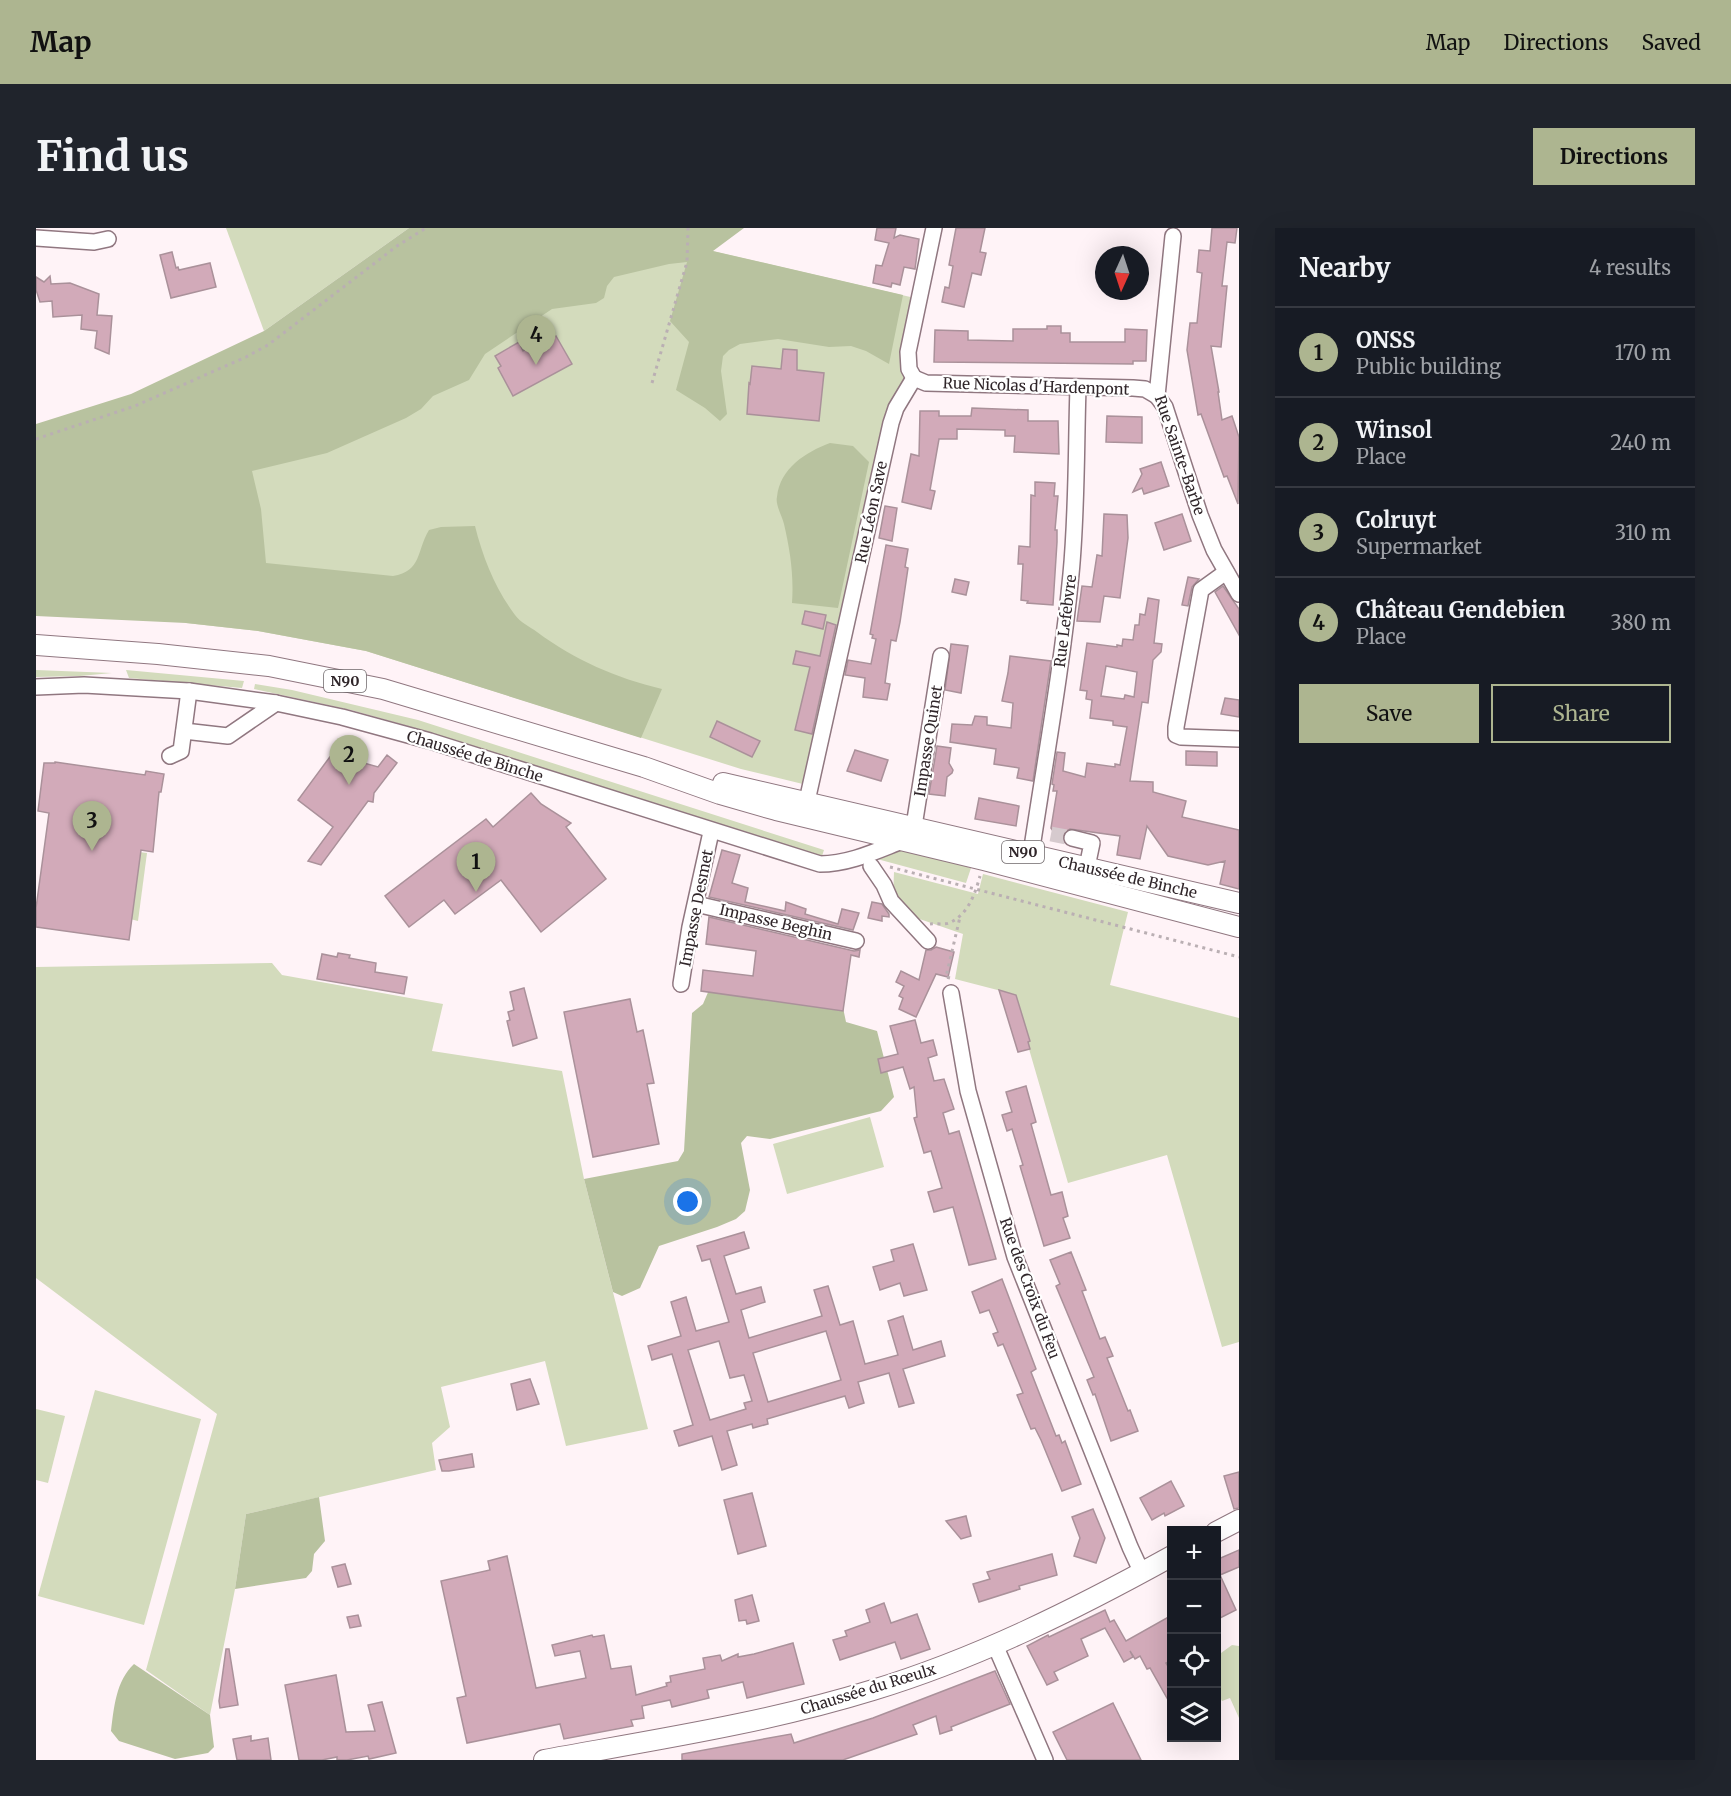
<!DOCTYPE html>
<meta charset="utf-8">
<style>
body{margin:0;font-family:Merriweather,serif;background:#20242c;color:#f1f3f6}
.controls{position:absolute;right:18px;bottom:18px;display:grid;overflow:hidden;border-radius:0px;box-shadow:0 6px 24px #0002}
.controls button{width:54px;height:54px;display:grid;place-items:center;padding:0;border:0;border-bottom:2px solid #363941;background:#171b24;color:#f1f3f6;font:30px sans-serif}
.compass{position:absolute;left:1059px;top:18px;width:54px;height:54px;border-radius:50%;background:#171b24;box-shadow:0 6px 24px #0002;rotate:183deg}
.you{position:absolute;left:652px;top:974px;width:21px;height:21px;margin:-15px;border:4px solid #fff;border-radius:50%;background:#1a73e8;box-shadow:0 0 0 9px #1a73e833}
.badge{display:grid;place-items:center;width:39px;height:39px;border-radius:50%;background:#adb590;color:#111;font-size:20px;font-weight:700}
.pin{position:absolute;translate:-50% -50px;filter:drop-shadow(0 2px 3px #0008)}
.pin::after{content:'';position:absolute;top:32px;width:21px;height:18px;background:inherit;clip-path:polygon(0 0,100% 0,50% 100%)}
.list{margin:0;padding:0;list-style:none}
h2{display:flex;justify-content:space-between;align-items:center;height:78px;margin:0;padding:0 24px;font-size:26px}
h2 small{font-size:20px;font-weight:400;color:#9ea1a6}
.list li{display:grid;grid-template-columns:39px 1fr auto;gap:18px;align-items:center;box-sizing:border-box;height:90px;padding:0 24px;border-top:2px solid #363941}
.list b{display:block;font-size:22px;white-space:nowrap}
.list p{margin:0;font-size:20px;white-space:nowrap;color:#9ea1a6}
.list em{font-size:20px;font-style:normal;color:#9ea1a6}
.actions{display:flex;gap:12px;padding:18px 24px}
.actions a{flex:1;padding:14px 0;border:2px solid #adb590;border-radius:0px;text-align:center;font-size:21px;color:#adb590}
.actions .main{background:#adb590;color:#111}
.icon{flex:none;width:33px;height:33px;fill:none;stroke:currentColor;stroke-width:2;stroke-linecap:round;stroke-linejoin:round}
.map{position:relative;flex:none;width:1203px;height:1532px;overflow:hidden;border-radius:0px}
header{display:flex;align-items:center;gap:36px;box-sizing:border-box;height:84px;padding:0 30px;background:#adb590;color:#111}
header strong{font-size:28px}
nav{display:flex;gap:33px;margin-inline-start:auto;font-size:21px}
.intro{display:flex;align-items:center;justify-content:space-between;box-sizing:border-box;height:144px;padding:0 36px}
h1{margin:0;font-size:42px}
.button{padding:15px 27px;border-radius:0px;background:#adb590;color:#111;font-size:21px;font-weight:700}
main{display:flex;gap:36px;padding:0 36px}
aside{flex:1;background:#171b24;border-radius:0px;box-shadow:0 6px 24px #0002}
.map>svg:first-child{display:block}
</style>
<header>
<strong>Map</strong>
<nav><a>Map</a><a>Directions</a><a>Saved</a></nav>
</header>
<div class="intro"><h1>Find us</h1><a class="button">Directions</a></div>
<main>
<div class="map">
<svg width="1203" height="1532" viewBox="0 0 1203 1532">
<rect width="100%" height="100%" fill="#fff3f7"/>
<g fill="#d3dbbc">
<polygon points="190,0 373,0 228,103"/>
<polygon points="676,23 883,71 868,164 775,558 705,541 330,423 222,403 150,395 154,279 478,58"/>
<polygon points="0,442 76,445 44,448 0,449"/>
<polygon points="90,442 208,453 206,460 93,450"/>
<polygon points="219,456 256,462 382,492 788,622 786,628 379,500 315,482 218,461"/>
<polygon points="867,619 935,640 930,655 841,631"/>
<polygon points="103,624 111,625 102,693 94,691"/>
<polygon points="858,644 942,666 947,646 1092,684 1074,757 1203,790 1203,1114 1186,1119 1131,927 1032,955 977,766 919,751 927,706 872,687 857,671"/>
<polygon points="236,735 246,747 407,776 396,823 526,843 548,951 612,1201 530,1218 509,1133 405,1159 414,1199 396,1215 400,1242 210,1286 199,1361 174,1487 110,1442 181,1186 0,1050 0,739"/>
<polygon points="834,889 848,939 751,966 737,916"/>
<polygon points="59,1162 165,1191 108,1397 2,1368"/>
<polygon points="0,1181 29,1188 12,1255 0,1252"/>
<polygon points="1196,1417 1203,1418 1203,1490 1194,1470 1186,1473 1181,1464 1181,1428"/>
</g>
<g fill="#b8c29f">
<path d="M373 0H708L677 23 867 67 853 136 830 123 815 118 793 119 742 111 704 116 693 122 687 128 685 143 691 186 684 193 669 180 640 162 653 114 634 93 651 34 633 36 578 49 571 58 568 70 560 75 516 81 449 126 433 152 397 168 385 181 370 190 291 225 216 243 225 281 230 335 357 348C386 343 380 324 393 302L405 299 439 298C447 330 459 360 479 387 484 394 494 399 501 404 539 432 580 450 626 461L605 510 330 423 222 403 150 395 0 388V196L95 166 228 103Z"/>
<path d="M794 215 817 218 833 234 802 380 756 375C758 347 754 322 748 296 746 288 739 276 741 269 744 240 770 224 794 215Z"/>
<polygon points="673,762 805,770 810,794 841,803 858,869 845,883 734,911 711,908 705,915 714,962 709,983 700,991 681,999 623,1018 604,1060 586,1068 577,1064 548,951 642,933 648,923 656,785 667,776"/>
<polygon points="283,1269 289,1313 278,1326 276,1343 270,1350 199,1361 210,1286"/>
<path d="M98 1436 174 1487 178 1519 172 1525 139 1531 83 1513 75 1503C78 1479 80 1453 98 1436Z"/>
</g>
<g fill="#d2aab9" stroke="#aa919a" stroke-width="1.5" fill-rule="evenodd">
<polygon points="841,0 860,0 858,10 864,7 883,11 879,41 868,39 864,57 856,55 855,59 837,55 840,37 846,38 853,15 839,12"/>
<polygon points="920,0 949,0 944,24 950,25 945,47 936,45 928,79 906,74 909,59 913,60 917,38 913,37"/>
<polygon points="1176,0 1201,0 1199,15 1191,14 1186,58 1191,58 1185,119 1175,118 1183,164 1182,164 1186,192 1196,188 1203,209 1202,276 1191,248 1188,249 1165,186 1162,187 1151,122 1154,95 1161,95 1166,45 1161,44 1163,22 1174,23"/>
<polygon points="136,24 140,40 142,39 143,42 174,35 180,59 135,70 124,27"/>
<polygon points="14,48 15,56 34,55 63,66 61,87 76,88 73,126 59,120 61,103 45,101 46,87 17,89 16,73 4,74 0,62 0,49 8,54"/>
<polygon points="1011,98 1025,98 1025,105 1034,105 1034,114 1089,114 1089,101 1111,102 1110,133 1097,133 1097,136 898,134 899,102 932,103 932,112 977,113 977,101 1011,101"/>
<polygon points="520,108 536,136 477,168 462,140 465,138 459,128 483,114 487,123 497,117 498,120"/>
<polygon points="747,121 761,122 761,142 788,145 783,193 711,186 713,155 714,156 716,138 745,141"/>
<polygon points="936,180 992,182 992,193 1022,193 1023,226 978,224 979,208 969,208 969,202 921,201 921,211 903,211 894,262 899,263 895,281 866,274 875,226 883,228 884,183 903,183 903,188 935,188"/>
<polygon points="1071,188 1106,189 1106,215 1070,214"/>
<polygon points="1125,234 1133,258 1108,266 1106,260 1097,264 1106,246 1104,241"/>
<polygon points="999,254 1019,255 1018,268 1022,268 1019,302 1021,302 1021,314 1017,377 991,375 992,373 985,372 987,336 982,336 983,318 994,319 995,267 999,268"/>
<polygon points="849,278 861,280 856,313 843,310"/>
<polygon points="1068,286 1091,287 1092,310 1084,370 1068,368 1064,394 1041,393 1046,358 1056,359 1061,327 1066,328"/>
<polygon points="1146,286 1155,313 1128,322 1119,295"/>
<polygon points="850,317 872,321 869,339 872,340 864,394 860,413 855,412 849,455 854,456 851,472 827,469 829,450 809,447 812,432 835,436 840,411 836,410 837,407 834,406"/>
<polygon points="1152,349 1163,351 1156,359 1152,378 1146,377"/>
<polygon points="919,351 933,354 930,367 916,364"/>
<polygon points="1187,358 1203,381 1203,407 1179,364"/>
<path d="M1112 370 1123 372 1118 415 1126 416 1125 424 1117 432 1112 475 1106 474 1094 553 1117 554V564L1150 573 1146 589 1203 602V661L1184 656 1189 633 1172 637 1132 628 1111 598 1104 631 1081 627 1084 608 1034 601 1029 604 1027 610 1021 609 1015 600 1021 563H1017L1018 557 1016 556 1021 524 1029 525 1027 543 1049 549 1051 535 1079 539V536L1084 537 1091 499 1077 497V493L1054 490 1056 472 1050 471 1051 463 1044 462 1051 415 1081 419V417L1086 418 1087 411 1097 412 1099 397H1103L1104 386 1109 387ZM1070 438 1101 444 1098 469 1089 467 1088 471 1065 468Z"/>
<polygon points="769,383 790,387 787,401 766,396"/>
<polygon points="791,394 800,397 776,506 759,502 774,439 757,436 760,423 784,428"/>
<polygon points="915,416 932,418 925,465 909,462"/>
<polygon points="974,428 1015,433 997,553 981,550 983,540 958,536 960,521 914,514 916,496 936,497 939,488 951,489 951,497 975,500 977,475 966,473 972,445"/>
<polygon points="1189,470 1203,472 1203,489 1185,486"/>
<polygon points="681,493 724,513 716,529 674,509"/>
<polygon points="901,518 915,520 913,535 917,542 916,545 911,549 909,568 893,566"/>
<polygon points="819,522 852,532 845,553 811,543"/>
<polygon points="1150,523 1181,524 1181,538 1150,537"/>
<polygon points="296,526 342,539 351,527 361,535 338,565 337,574 332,573 285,637 272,633 297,599 262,572"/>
<polygon points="19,534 109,547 110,543 128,546 125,564 123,564 117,624 105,622 93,712 0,699 0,680 13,585 2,583 8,535 19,535"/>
<polygon points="495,565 505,576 535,595 530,599 570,651 505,704 465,652 419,686 408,672 373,699 349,668 450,591 457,599"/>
<polygon points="943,570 983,578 980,598 939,591"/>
<polygon points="686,622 704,627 696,655 712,660 709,674 749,683 750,674 770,681 769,686 802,696 806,681 823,685 817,702 673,669"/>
<polygon points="836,674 846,676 853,686 853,689 846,688 846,693 832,690"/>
<polygon points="673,689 818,723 824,722 823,729 815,727 807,783 665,763 667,742 717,748 720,723 670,716"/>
<polygon points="900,719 918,724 912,749 900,746 880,789 863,781 867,770 863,768 868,758 860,754 865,743 883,752 890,722 895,722"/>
<polygon points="302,725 314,727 313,730 340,735 339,744 371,749 368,766 281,751 286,726 301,729"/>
<polygon points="488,760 501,810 477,818 471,793 474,792 472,784 478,782 474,764"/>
<polygon points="963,762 980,767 994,813 992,814 994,821 982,824"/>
<polygon points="594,771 601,804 607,802 618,855 611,856 623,916 557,929 528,784"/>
<polygon points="879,792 885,815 897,812 901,827 892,830 898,853 908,851 918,881 907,885 913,906 923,903 960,1031 933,1037 917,979 898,984 892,964 906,960 895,923 888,925 878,890 881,889 878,859 874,861 867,839 845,845 842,831 862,826 854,798"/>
<polygon points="990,858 1000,894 995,896 1015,967 1026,964 1032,988 1027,990 1034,1010 1008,1018 984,938 987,937 976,901 971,903 966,887 976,884 970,864"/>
<path d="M708 1004 713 1020 688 1028 700 1066 725 1059 729 1074 705 1082 713 1110 786 1088 778 1062 792 1058 804 1097 817 1093 829 1136 862 1127 852 1093 867 1088 877 1122 905 1113 909 1128 867 1141 878 1175 863 1179 853 1145 822 1154 828 1175 813 1180 809 1168 731 1191 732 1196 717 1200 716 1196 691 1203 701 1237 686 1242 676 1208 643 1218 638 1203 657 1197 636 1126 616 1132 612 1118 645 1108 635 1074 650 1069 660 1103 693 1094 674 1031 666 1033 661 1018ZM790 1103 805 1152 732 1174 717 1125ZM683 1113 694 1150 708 1147 716 1173 708 1175 710 1181 674 1192 652 1122Z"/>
<polygon points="877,1016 891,1062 868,1068 864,1055 844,1062 837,1039 858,1033 855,1022"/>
<polygon points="1035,1024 1050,1062 1046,1063 1064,1111 1069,1109 1077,1128 1071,1130 1092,1183 1094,1182 1102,1203 1075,1213 1059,1166 1057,1167 1051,1152 1058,1149 1020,1058 1024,1056 1014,1032"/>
<polygon points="966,1051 1000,1141 995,1144 1020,1208 1023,1207 1026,1215 1029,1213 1045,1256 1026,1263 1005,1212 999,1200 995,1201 981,1167 987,1165 967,1116 962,1118 957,1106 962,1104 953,1082 944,1085 936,1064"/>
<polygon points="494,1151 503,1176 481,1182 475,1156"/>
<polygon points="436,1226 438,1239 413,1243 406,1243 403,1232"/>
<polygon points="1203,1244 1203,1280 1198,1281 1188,1248"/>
<polygon points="1135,1253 1148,1278 1129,1288 1128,1285 1116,1292 1104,1270"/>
<polygon points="716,1265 730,1318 702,1326 688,1272"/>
<polygon points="1057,1281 1069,1310 1060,1335 1038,1328 1044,1310 1036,1289"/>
<polygon points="930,1288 935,1308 925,1311 910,1293"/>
<polygon points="1203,1322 1203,1339 1184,1347 1200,1382 1184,1390 1180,1384 1180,1332"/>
<polygon points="1016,1326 1021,1347 983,1358 984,1361 943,1374 937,1356 954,1351 951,1344"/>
<polygon points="471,1328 500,1460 550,1450 544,1423 519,1428 516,1417 556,1407 557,1409 568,1407 575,1441 595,1438 600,1467 631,1458 630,1455 635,1454 634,1448 669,1441 667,1430 684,1427 686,1433 702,1426 702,1429 718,1426 757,1415 768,1456 711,1470 707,1454 671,1462 673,1470 636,1479 634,1472 606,1478 608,1490 595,1492 597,1498 528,1511 524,1496 431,1515 421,1470 430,1468 405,1353 454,1342 452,1333"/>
<polygon points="309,1336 315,1356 302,1359 296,1339"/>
<polygon points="716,1367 723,1393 711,1396 710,1392 703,1393 699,1372"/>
<polygon points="848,1375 855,1395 881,1386 894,1421 865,1431 859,1414 804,1432 797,1412 811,1408 809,1403 834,1394 830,1382"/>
<polygon points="1069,1382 1074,1394 1078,1392 1090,1413 1136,1387 1136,1432 1130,1435 1136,1445 1136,1479 1114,1440 1111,1441 1104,1428 1099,1431 1094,1423 1097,1429 1088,1434 1069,1400 1045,1411 1052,1428 1018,1444 1022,1452 1011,1457 991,1418 1012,1407 1013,1409"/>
<polygon points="322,1387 325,1398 314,1400 311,1389"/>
<polygon points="190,1421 193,1421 202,1477 184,1480 183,1473"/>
<polygon points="959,1443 974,1476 915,1499 916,1502 904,1506 900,1488 877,1497 881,1506 807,1532 646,1532 646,1526 755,1506 758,1515 837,1490"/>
<polygon points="300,1447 310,1504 339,1503 332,1477 346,1474 360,1525 333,1531 332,1528 311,1532 301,1532 301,1529 286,1532 263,1532 249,1457"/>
<polygon points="1077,1475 1105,1532 1031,1532 1017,1504"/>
<polygon points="215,1508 215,1513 232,1510 235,1532 201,1532 197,1511"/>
</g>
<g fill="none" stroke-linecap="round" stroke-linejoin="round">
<polyline stroke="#d6cace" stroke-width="15" stroke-dasharray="15 8" stroke-linecap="butt" points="1015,606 1036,610"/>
<defs>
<g id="minor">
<polyline points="1137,8 1121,168 1129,179 1164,287 1178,322 1203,366"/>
<polyline points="0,10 58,14 72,11"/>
<polyline points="878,150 890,155 1097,160 1109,161 1121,168"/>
<polyline points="878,150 873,141 872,124 898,0"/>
<polyline points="1190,344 1165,362 1140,499 1140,507 1145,509 1203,511"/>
<path d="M0 459 48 457 153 463 240 475 306 489 394 513 784 636C813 636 840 623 866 613"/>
<polyline points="148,503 192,508 240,475"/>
<polyline points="134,528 145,523 153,463"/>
<polyline points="759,576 771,573 855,195 860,180 878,150"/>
<polyline points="878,598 905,428"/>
<polyline points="1036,610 1056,615 1051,639"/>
<path d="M995 626C1009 533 1026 440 1035 346 1041 284 1040 221 1042 159"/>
<polyline points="835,638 848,657 855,673 892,713"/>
<polyline points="660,676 820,713"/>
<polyline points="645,756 654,699 675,604"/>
<polyline points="915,765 932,863 979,1029 1094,1319 1106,1345"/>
<polyline points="959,1417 1009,1532"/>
</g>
<g id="major">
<polyline points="0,417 122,426 233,438 347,461 608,539 684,566 740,582 948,632 1203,699"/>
<polyline points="687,555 1203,675"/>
<polyline points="1180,1304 1203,1292"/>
<path d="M508 1532C618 1512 730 1495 837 1462 942 1430 1040 1381 1136 1328"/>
</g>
</defs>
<use href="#minor" stroke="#907780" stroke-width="18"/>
<use href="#major" stroke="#907780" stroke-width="22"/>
<g stroke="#baafb3" stroke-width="3" stroke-dasharray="3 4.5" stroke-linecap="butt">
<polyline points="616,155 651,34 652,0"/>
<polyline points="0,211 99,178 210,129 232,117 361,18 390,0"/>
<polyline points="854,639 1203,729"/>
<path d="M894 696C900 695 908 697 913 695 932 687 939 666 944 648"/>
<polyline points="914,750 910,749 924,689"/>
</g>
<use href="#minor" stroke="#fff" stroke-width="15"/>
<use href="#major" stroke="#fff" stroke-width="20"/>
</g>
<g text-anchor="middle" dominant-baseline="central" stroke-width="4.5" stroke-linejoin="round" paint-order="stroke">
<g fill="#fff" stroke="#6e676a" stroke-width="1.5">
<rect x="288" y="442" width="42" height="22" rx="4.5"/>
<rect x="966" y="613" width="42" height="22" rx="4.5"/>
</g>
<g font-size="14" font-weight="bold" fill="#30262a">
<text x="309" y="453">N90</text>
<text x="987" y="624">N90</text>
</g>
<g font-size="15" fill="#30262a" stroke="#fff">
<text transform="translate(1000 158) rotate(2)">Rue Nicolas d'Hardenpont</text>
<text transform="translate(1144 227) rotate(71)">Rue Sainte-Barbe</text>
<text transform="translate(835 284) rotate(-78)">Rue Léon Save</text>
<text transform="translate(1029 393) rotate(-83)">Rue Lefebvre</text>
<text transform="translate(892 513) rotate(-81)">Impasse Quinet</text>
<text transform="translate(439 528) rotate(17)">Chaussée de Binche</text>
<text transform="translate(1092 649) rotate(13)">Chaussée de Binche</text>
<text transform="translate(660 680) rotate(-79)">Impasse Desmet</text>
<text transform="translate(740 694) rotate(13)">Impasse Beghin</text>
<text transform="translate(994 1060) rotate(70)">Rue des Croix du Feu</text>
<text transform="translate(832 1461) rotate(-17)">Chaussée du Rœulx</text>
</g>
</g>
</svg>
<div class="controls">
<button>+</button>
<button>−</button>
<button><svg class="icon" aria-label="locate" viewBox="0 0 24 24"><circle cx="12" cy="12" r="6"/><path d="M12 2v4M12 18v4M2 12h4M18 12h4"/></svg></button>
<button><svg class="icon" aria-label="layers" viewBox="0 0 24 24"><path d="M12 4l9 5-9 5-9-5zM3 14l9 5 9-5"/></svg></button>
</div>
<svg class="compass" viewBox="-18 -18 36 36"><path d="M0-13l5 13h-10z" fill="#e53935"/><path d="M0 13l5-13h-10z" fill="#9ea1a6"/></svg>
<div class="you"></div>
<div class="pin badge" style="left:440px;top:664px">1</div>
<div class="pin badge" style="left:313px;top:557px">2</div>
<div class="pin badge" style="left:56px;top:623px">3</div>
<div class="pin badge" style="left:500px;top:137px">4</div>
</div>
<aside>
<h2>Nearby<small>4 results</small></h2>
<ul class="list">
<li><span class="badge">1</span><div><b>ONSS</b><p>Public building</p></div><em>170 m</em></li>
<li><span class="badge">2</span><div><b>Winsol</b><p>Place</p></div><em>240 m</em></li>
<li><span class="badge">3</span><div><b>Colruyt</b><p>Supermarket</p></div><em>310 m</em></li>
<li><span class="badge">4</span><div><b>Château Gendebien</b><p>Place</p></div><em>380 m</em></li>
</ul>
<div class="actions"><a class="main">Save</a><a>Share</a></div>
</aside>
</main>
